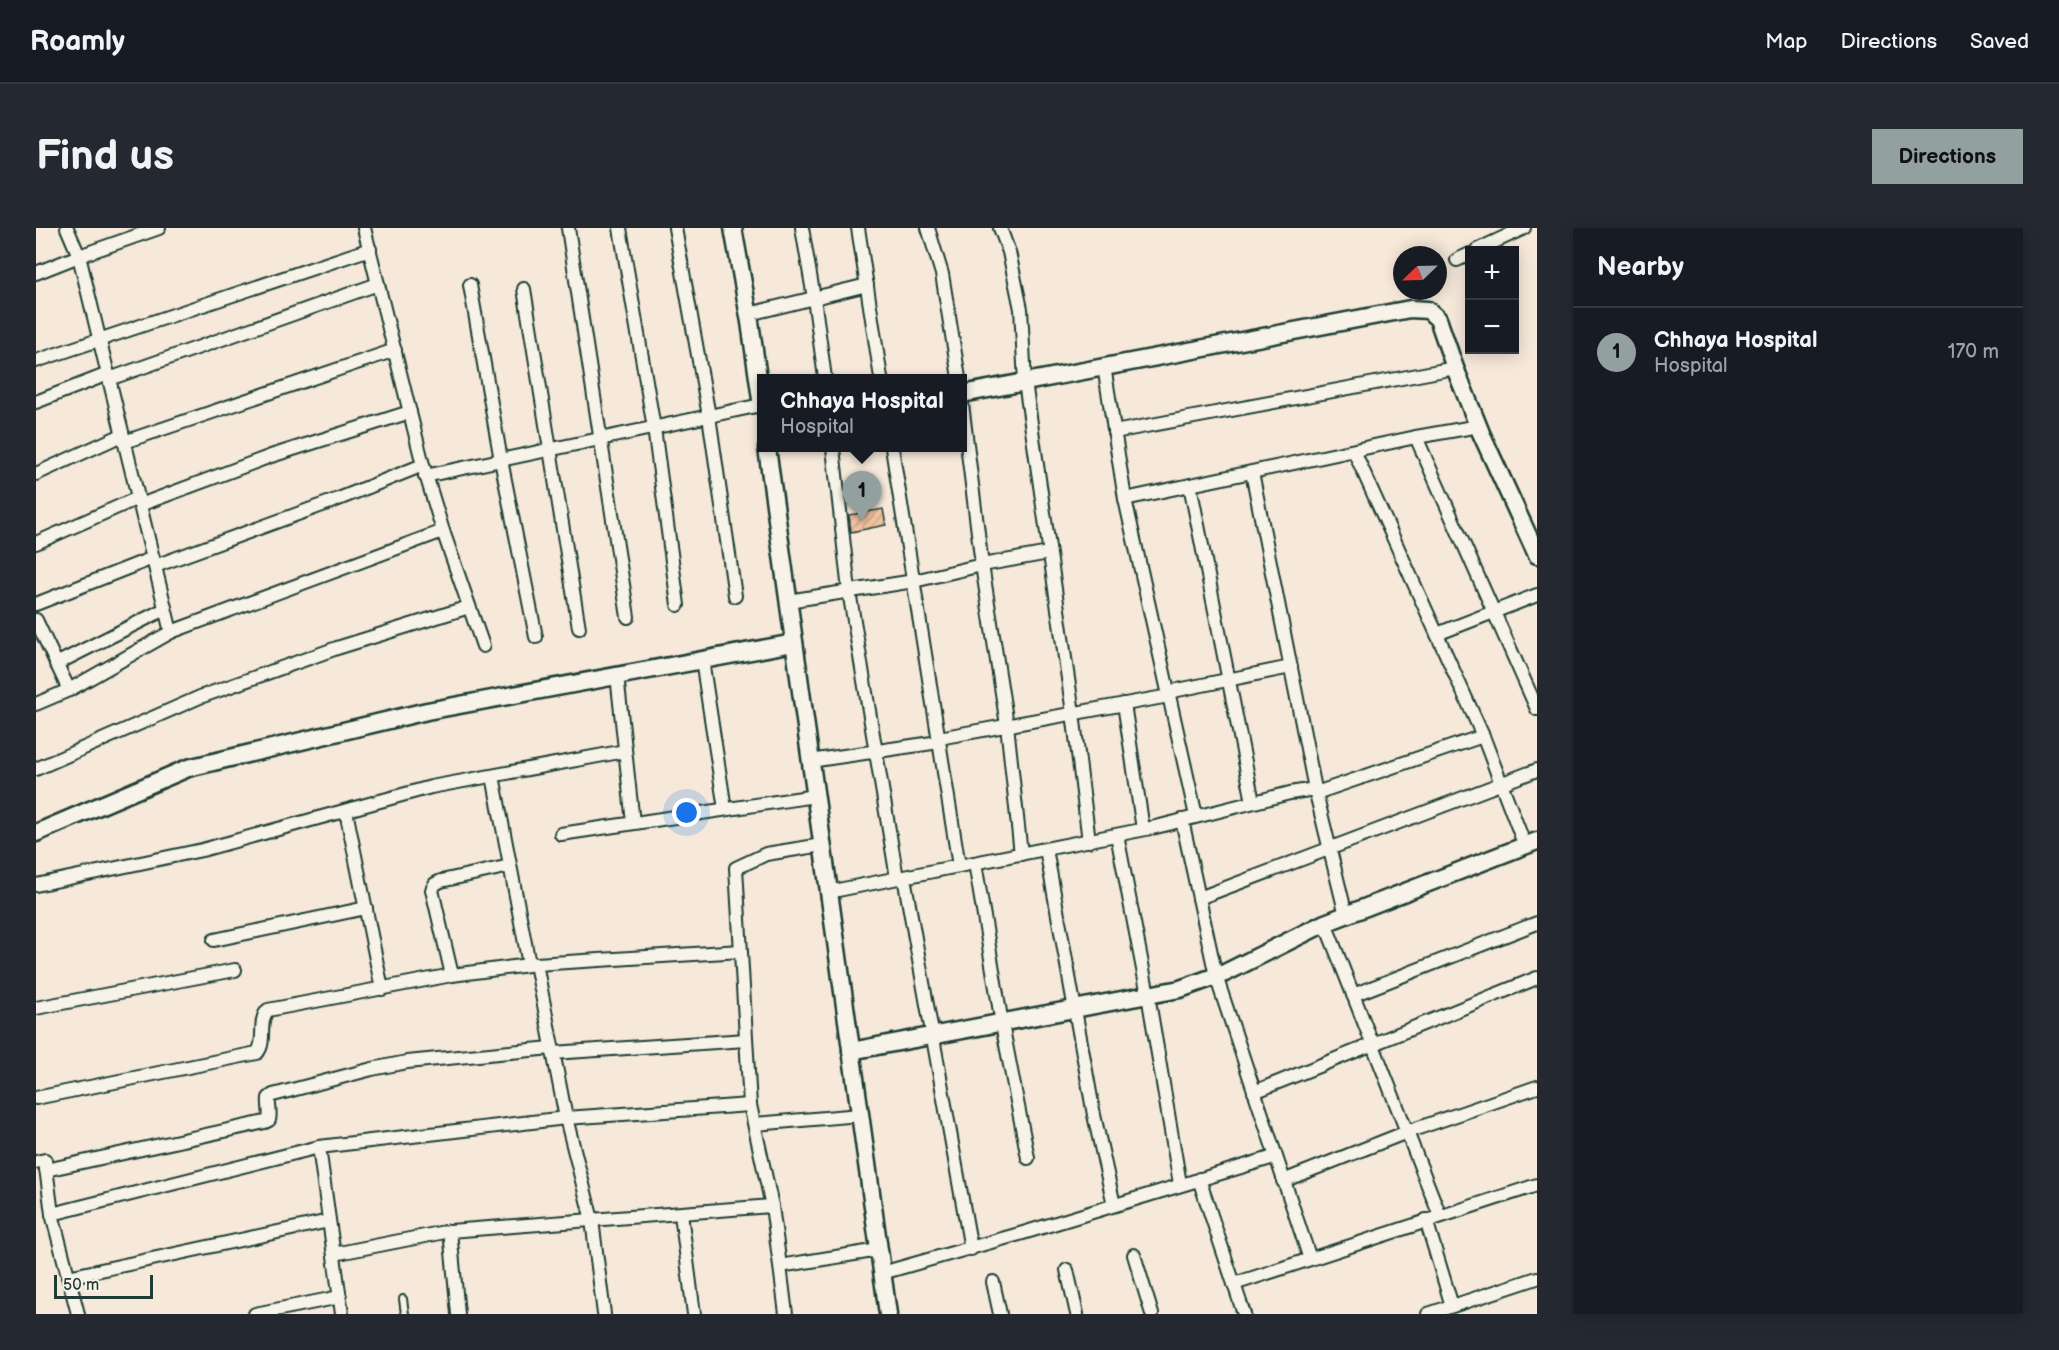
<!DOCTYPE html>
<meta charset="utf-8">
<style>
body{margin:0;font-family:"Balsamiq Sans",sans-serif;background:#242831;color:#f1f3f6}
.controls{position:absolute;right:18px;top:18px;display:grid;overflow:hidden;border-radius:0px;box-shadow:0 3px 15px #0003}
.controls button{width:54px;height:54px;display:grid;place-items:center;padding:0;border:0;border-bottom:2px solid #363941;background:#171b24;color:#f1f3f6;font:30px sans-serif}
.compass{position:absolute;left:1357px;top:18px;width:54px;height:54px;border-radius:50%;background:#171b24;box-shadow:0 3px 15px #0003;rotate:247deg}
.scale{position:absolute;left:18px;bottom:15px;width:99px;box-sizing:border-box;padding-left:6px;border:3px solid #1f3d34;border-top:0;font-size:16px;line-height:21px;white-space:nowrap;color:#1f3d34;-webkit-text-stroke:4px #f7f3e8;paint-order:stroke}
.you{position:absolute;left:651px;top:585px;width:21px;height:21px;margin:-15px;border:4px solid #fff;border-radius:50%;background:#1a73e8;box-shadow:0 0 0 9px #1a73e833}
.badge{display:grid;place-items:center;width:39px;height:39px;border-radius:50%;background:#92a19f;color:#111;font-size:20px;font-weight:700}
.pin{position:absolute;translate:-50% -50px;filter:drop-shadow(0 2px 3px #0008)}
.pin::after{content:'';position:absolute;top:32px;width:21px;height:18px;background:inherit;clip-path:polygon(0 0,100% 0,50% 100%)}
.popup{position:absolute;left:721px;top:146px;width:210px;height:78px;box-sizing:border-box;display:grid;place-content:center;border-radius:0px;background:#171b24;filter:drop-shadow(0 2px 4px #0005);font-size:20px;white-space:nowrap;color:#9ea1a6}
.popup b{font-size:22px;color:#f1f3f6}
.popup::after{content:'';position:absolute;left:50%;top:100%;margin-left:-12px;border:12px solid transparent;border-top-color:#171b24}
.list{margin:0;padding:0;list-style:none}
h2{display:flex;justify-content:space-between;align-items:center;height:78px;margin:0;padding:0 24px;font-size:26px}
h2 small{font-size:20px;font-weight:400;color:#9ea1a6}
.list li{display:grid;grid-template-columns:39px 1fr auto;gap:18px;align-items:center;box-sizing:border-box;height:90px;padding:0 24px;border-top:2px solid #363941}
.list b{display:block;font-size:22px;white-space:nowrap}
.list p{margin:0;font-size:20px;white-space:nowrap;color:#9ea1a6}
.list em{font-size:20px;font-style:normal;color:#9ea1a6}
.map{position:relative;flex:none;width:1501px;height:1086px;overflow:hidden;border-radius:0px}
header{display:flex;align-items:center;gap:36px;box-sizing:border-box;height:84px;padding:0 30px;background:#171b24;border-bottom:2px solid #363941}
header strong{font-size:28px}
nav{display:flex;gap:33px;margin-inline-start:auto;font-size:21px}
.intro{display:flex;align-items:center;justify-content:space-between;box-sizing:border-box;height:144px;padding:0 36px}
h1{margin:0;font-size:42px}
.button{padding:15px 27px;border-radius:0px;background:#92a19f;color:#111;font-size:21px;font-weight:700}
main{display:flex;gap:36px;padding:0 36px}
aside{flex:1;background:#171b24;border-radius:0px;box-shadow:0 3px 15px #0003}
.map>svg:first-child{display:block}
</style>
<header>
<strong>Roamly</strong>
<nav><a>Map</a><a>Directions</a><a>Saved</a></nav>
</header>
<div class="intro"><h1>Find us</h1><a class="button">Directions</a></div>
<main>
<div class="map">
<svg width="1501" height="1086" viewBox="0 0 1501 1086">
<defs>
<pattern id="building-hatch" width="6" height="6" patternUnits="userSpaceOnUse" patternTransform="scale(1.5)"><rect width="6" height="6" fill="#f0c2a0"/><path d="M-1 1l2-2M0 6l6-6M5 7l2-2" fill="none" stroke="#cda88a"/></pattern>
</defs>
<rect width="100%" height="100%" fill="#f6e9da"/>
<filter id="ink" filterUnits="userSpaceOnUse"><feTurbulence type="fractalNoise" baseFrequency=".0167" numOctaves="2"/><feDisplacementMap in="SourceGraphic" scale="12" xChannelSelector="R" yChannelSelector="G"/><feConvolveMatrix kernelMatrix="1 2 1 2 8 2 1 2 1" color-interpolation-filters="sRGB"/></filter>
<g filter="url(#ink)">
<polygon fill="url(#building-hatch)" stroke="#1f3d34" stroke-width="1.5" points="847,281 850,297 815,304 813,287"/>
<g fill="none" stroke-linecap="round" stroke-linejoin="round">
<defs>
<polyline id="lane" points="367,1071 369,1086"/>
<g id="street">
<polyline points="123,0 43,28 135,404"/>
<polyline points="532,0 592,389"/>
<polyline points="584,0 618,200 642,377"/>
<polyline points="639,0 673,188 699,368"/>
<polyline points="766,0 778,70 789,150"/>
<polyline points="822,0 845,150"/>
<polyline points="892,0 906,46 923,150"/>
<polyline points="964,0 973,24 985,81 989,154 1037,485 1053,613"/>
<polyline points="1441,22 1488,0"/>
<polyline points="1421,32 1434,26"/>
<polyline points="0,45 43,28 31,0"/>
<polyline points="434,57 465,232 500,409"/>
<polyline points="488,61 543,400"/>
<polyline points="713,86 831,57"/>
<polyline points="0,133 334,21"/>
<polyline points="1068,138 1089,271 1160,588"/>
<polyline points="73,151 342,56"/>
<polyline points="0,174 72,146"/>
<polyline points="926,176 946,337 971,497 985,626"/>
<polyline points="1078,204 1419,140"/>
<polyline points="1380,209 1501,481"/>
<polyline points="88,214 359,122"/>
<polyline points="797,220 813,363 861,650"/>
<polyline points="856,220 923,638"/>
<polyline points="1318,223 1447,508 1489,618"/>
<polyline points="1216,244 1279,561 1310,687"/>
<polyline points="0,246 86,207"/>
<polyline points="389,248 725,177"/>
<polyline points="1154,257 1217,574"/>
<polyline points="1089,271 1380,209 1443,198"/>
<polyline points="104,277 235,228 374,184"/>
<polyline points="407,303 447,418"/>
<polyline points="0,315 102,270"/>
<polyline points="119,338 300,272 387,237"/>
<polyline points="752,373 878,353 946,337 1013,325"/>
<polyline points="0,376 117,330"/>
<polyline points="0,392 33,462 0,476"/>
<polyline points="1401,406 1501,367"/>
<polyline points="666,432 689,581"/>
<polyline points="20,436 129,381"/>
<polyline points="581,447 597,595"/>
<polyline points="33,462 135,404 407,303 387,237 328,0"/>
<polyline points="1132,464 1255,439"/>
<polyline points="1088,476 1107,601"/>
<polyline points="903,510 1133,468"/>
<polyline points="774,533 903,514"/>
<polyline points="0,541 164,469 301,420 433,379"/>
<polyline points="457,548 493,736"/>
<polyline points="1280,565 1447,508"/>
<polyline points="310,583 346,761"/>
<polyline points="1146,592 1180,748 1274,1031"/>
<polyline points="525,606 779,568"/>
<polyline points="1081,607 1112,767 1144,956"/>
<polyline points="1010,621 1058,887 1078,977"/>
<polyline points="939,635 966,796 992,930"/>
<polyline points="868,649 935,1021"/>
<polyline points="0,657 166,622 395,559 589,523"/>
<polyline points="792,664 1120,599 1254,565 1279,561"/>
<polyline points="1163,670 1501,542"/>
<polyline points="1289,695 1404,988"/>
<polyline points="178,712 330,680"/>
<polyline points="416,747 396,662 399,656 405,653 474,638"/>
<polyline points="1317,767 1501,695"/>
<polyline points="0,780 199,742"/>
<polyline points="517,825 710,812"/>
<polyline points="1218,864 1501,750"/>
<path d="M0 870 221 825C231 814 221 793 232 782L416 747 500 736"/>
<polyline points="714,877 700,640 730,626 786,617"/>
<polyline points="719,896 824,887"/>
<polyline points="0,934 9,932 16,986"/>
<path d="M10 942 229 894 233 892C235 885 232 878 233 870L237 867 336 841 371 834 515 820"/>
<polyline points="1163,951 1208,1086"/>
<polyline points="1247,953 1371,904 1501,859"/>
<polyline points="645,986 658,1086"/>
<polyline points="1390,992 1416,1078"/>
<polyline points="298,1026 414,1003"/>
<polyline points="1098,1027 1116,1086"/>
<polyline points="744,1038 750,1086"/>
<polyline points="1031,1042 1041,1086"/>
<polyline points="846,1045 987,1005 1238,929"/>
<polyline points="32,1049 293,993"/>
<polyline points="957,1054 964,1086"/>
<polyline points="1198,1056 1501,957"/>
<polyline points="42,1086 16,986 283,919"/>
<polyline points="219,1086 304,1069"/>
<polyline points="306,1086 283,919 530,890 714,877 736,978 744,1038 843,1022"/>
<polyline points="422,1086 414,1003 736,978"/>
<polyline points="568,1086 556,992 530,890 500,736 705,723"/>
<polyline points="1392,1086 1501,1050"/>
</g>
<g id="secondary">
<polyline points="697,0 714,94 726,178"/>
<polyline points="926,166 1374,81 1392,82 1402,91 1419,140 1445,205 1501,327"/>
<polyline points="731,220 852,1086"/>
<polyline points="0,605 152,540 391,483 758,415"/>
<polyline points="815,823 1144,761 1189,745 1289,695 1501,613"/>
</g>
</defs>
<use href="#lane" stroke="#1f3d34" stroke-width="10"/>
<use href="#street" stroke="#1f3d34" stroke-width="16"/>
<use href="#secondary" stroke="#1f3d34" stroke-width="21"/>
<use href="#lane" stroke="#f7f3e8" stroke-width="6"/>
<use href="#street" stroke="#f7f3e8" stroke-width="12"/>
<use href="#secondary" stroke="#f7f3e8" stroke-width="16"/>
</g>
</g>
</svg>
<div class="controls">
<button>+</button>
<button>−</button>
</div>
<svg class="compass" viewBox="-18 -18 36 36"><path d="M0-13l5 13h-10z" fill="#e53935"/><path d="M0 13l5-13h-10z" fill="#9ea1a6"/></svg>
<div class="scale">50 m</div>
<div class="you"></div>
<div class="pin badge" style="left:826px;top:293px">1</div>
<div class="popup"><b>Chhaya Hospital</b>Hospital</div>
</div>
<aside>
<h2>Nearby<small></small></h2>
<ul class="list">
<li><span class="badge">1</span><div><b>Chhaya Hospital</b><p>Hospital</p></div><em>170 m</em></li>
</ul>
</aside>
</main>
